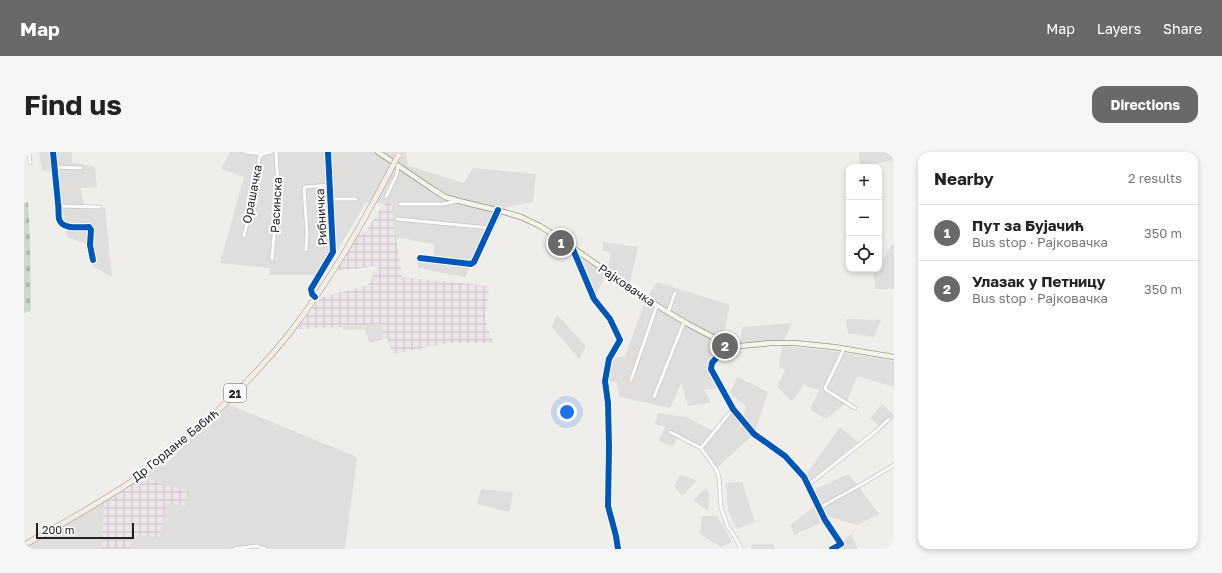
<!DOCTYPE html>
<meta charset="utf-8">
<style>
body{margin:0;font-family:"Golos Text",sans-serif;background:#f6f6f6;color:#222}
.controls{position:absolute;right:12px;top:12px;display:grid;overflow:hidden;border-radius:8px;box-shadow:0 2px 6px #0003}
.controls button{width:36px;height:36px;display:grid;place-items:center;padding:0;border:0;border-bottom:1px solid #e0e0e0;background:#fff;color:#222;font:20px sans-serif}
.scale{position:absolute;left:12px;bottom:10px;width:98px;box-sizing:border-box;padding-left:4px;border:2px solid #222;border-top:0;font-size:11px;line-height:14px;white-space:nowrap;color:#222;-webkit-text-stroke:3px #fff;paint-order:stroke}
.you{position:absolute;left:543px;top:260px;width:14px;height:14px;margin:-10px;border:3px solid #fff;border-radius:50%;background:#1a73e8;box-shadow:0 0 0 6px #1a73e833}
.badge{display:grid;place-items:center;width:26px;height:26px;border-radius:50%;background:#6a6968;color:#fff;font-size:13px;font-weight:700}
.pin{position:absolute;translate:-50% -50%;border:2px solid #fff;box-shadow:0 1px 4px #0006}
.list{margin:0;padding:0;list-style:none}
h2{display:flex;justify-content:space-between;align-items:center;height:52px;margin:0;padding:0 16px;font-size:17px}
h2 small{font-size:13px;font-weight:400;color:#767676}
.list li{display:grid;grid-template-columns:26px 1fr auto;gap:12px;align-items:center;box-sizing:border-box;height:56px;padding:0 16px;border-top:1px solid #e0e0e0}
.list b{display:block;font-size:15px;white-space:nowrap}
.list p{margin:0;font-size:13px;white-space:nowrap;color:#767676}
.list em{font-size:13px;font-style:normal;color:#767676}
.icon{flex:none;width:22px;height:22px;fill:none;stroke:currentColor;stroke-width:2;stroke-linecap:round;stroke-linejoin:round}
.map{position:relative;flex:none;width:870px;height:397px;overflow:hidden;border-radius:12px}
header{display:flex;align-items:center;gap:24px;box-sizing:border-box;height:56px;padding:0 20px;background:#6a6968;color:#fff}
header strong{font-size:19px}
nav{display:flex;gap:22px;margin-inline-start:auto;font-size:14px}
.intro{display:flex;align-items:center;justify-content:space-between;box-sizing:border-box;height:96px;padding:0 24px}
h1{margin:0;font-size:28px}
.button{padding:10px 18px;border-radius:12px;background:#6a6968;color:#fff;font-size:14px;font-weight:700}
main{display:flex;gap:24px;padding:0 24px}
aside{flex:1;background:#fff;border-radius:12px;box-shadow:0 2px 6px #0003}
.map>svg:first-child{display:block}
</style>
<header>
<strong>Map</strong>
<nav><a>Map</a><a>Layers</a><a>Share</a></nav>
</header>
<div class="intro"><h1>Find us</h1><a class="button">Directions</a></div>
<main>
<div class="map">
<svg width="870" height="397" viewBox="0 0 870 397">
<defs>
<pattern id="industrial-grid" width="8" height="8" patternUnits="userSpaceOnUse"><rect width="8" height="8" fill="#ede4e9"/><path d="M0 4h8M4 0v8" fill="none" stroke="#cbc3c8"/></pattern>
<pattern id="cemetery-stones" width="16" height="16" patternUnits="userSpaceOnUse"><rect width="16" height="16" fill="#cadbca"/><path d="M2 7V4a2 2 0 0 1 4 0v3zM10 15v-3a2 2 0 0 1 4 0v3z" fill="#adbcad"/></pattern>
</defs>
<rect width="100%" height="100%" fill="#f0eeeb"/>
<g fill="#dfdedc">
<polygon points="15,0 48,0 48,10 71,15 73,35 56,36 61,56 81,56 88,125 69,114 65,93 43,85 32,20 18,19"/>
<polygon points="206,0 382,0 384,14 440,31 449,16 512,22 509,50 483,55 441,125 394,116 394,105 410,103 410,92 371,85 367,52 342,50 299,123 245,123 246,116 196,111 220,25 197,17"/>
<polygon points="835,0 870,0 870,8 836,15"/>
<polygon points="579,90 614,95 605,135 583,120 570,147 548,95 583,119 587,101 578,98"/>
<polygon points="870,91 870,137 852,137 849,123 853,117 855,117 855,114 869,92"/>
<polygon points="633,130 706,153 698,190 698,199 688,211 687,217 698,236 680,238 687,251 664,254 657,231 646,256 595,245 593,230 581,229 585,207 601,204 622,147"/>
<polygon points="533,163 562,194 555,207 528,175"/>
<polygon points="822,167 857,168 850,185 824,181"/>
<polygon points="768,171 759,191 716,194 718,175"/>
<polygon points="758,194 808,199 870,209 870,235 833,224 823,250 802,267 786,258 795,238 780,233 768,249 753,235 761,218 755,215"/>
<polygon points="713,225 744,240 730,282 692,317 678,295 654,284 649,295 635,289 641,275 631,272 634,261 662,265 691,280 710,257 719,268 722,254 706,241"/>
<polygon points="201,251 333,305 321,397 0,397 0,393 116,323"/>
<polygon points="858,252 870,263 870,265 859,277 846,266"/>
<polygon points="816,275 834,290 783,332 780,325"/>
<polygon points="657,322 673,329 658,344 650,334"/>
<polygon points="825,322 855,362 833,373 799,363 787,339"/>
<polygon points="718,330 731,370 713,377 704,359 702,331"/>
<polygon points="682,336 686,342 684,359 669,348"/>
<polygon points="457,337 489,340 485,360 453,352"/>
<polygon points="790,355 797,371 770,383 766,373"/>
<polygon points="678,364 693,364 708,390 697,395 676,382"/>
<polygon points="827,382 834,397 811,397"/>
<polygon points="728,392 750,392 750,397 727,397"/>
</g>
<g fill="url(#industrial-grid)">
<polygon points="367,51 378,125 465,134 461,168 469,191 425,191 369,202 363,186 345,191 341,174 273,177 296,146 344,133 348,128 349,119 355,121 354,114 311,119 336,80 340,82 360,52"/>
<polygon points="119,325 148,335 165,339 161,354 142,351 136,385 108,383 106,397 78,397 80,352"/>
</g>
<polygon fill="url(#cemetery-stones)" points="4,50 6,88 7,159 0,161 0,51"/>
<polygon fill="#e0dfde" points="357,172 359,185 345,189 341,177 319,178 319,174"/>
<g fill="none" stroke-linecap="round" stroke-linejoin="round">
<defs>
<g id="minor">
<polyline points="5,0 6,11"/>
<path d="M29 0 34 51C35 56 34 62 35 67 38 78 56 75 65 75L67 78 66 93 69 108"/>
<polyline points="221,0 238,2 247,0"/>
<polyline points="31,15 57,16"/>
<polyline points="362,45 373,22 374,14"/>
<polyline points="307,47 332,47"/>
<polyline points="376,52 419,52 434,49"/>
<polyline points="35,54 76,55"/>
<polyline points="373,67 466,76"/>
<polyline points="220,84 229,45 235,6 238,2"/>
<polyline points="548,96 570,147 586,167 596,188 585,207 581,229 584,251 585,295 584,354 592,384 594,397"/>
<polyline points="282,98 283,81 280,36 281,35 306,33"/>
<polyline points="396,106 447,112 450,110 474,58"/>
<polyline points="248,107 254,36 252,0"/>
<polyline points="291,145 288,142 287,137 309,100 304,0"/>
<polyline points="644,160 651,141"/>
<polyline points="698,190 698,199 688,211 687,217 709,257 730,282 761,304 780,325 801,368 817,392 808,397"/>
<polyline points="820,197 801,236 802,238 831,256"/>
<polyline points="607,228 633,153"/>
<polyline points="630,245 660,170"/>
<polyline points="646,280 677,296 692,317 695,325 697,356 704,375 711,385 717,397"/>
<polyline points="677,296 709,257"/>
<polyline points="784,333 851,280 865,267"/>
<polyline points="795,356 840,331 870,313"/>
<polyline points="210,397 232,394 241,397"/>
</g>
<polyline id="secondary" points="354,0 407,36 421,45 435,49 480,60 497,65 516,74 532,84 622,147 664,172 700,191 716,194 747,191 771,191 810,195 870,205"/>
<path id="primary" d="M0 393C40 371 79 349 117 323 169 285 223 234 264 183 304 132 336 76 366 19"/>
</defs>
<use href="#minor" stroke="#c9c8c7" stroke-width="4.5"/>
<use href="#secondary" stroke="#999a82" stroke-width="6"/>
<use href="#primary" stroke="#a79c86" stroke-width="6"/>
<use href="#minor" stroke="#fdfcfc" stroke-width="3"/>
<use href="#secondary" stroke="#f4f4ed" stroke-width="4.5"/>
<use href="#primary" stroke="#f3ede7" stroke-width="5"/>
<defs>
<polyline id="primary-bridge" points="366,19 374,4"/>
</defs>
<use href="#primary-bridge" stroke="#a79c86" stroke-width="6" stroke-linecap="butt"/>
<use href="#primary-bridge" stroke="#f3ede7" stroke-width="5"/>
<defs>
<g id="cycleway">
<path d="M29 0 34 51C35 56 34 62 35 67 38 78 56 75 65 75L67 78 66 93 69 108"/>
<polyline points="548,95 570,147 586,167 596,188 585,207 581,229 584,251 585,295 584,354 592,384 594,397"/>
<polyline points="396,106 447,112 450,110 474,58"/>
<polyline points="291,145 288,142 287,137 309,100 304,0"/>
<polyline points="698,190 698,199 688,211 687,217 709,257 730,282 761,304 780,325 801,368 817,392 808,397"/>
</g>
</defs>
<use href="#cycleway" stroke="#fff" stroke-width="8"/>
<use href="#cycleway" stroke="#0057b8" stroke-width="6"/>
</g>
<g text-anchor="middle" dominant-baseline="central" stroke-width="4" stroke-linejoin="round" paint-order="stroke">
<rect fill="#fff" stroke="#646464" stroke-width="1" x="200" y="232" width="22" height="18" rx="3"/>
<g font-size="11" font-weight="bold" fill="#222">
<text x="211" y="241">21</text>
</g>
<g font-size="12" fill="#222" stroke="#fff">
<text transform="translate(228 42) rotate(-79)">Орашачка</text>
<text transform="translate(252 53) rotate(-87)">Расинска</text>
<text transform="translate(297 65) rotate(-93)">Рибничка</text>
<text transform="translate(603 133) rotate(34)">Рајковачка</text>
<text transform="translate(151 293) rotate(-39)">Др Гордане Бабић</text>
</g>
</g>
</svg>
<div class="controls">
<button>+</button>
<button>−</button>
<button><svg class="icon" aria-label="locate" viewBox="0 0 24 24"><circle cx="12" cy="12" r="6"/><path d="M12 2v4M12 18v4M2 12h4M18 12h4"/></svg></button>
</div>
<div class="scale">200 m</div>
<div class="you"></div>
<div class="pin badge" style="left:537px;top:91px">1</div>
<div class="pin badge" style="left:701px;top:194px">2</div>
</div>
<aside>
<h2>Nearby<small>2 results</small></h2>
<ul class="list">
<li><span class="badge">1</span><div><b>Пут за Бујачић</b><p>Bus stop · Рајковачка</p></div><em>350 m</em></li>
<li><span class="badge">2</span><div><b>Улазак у Петницу</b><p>Bus stop · Рајковачка</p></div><em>350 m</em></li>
</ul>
</aside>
</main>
